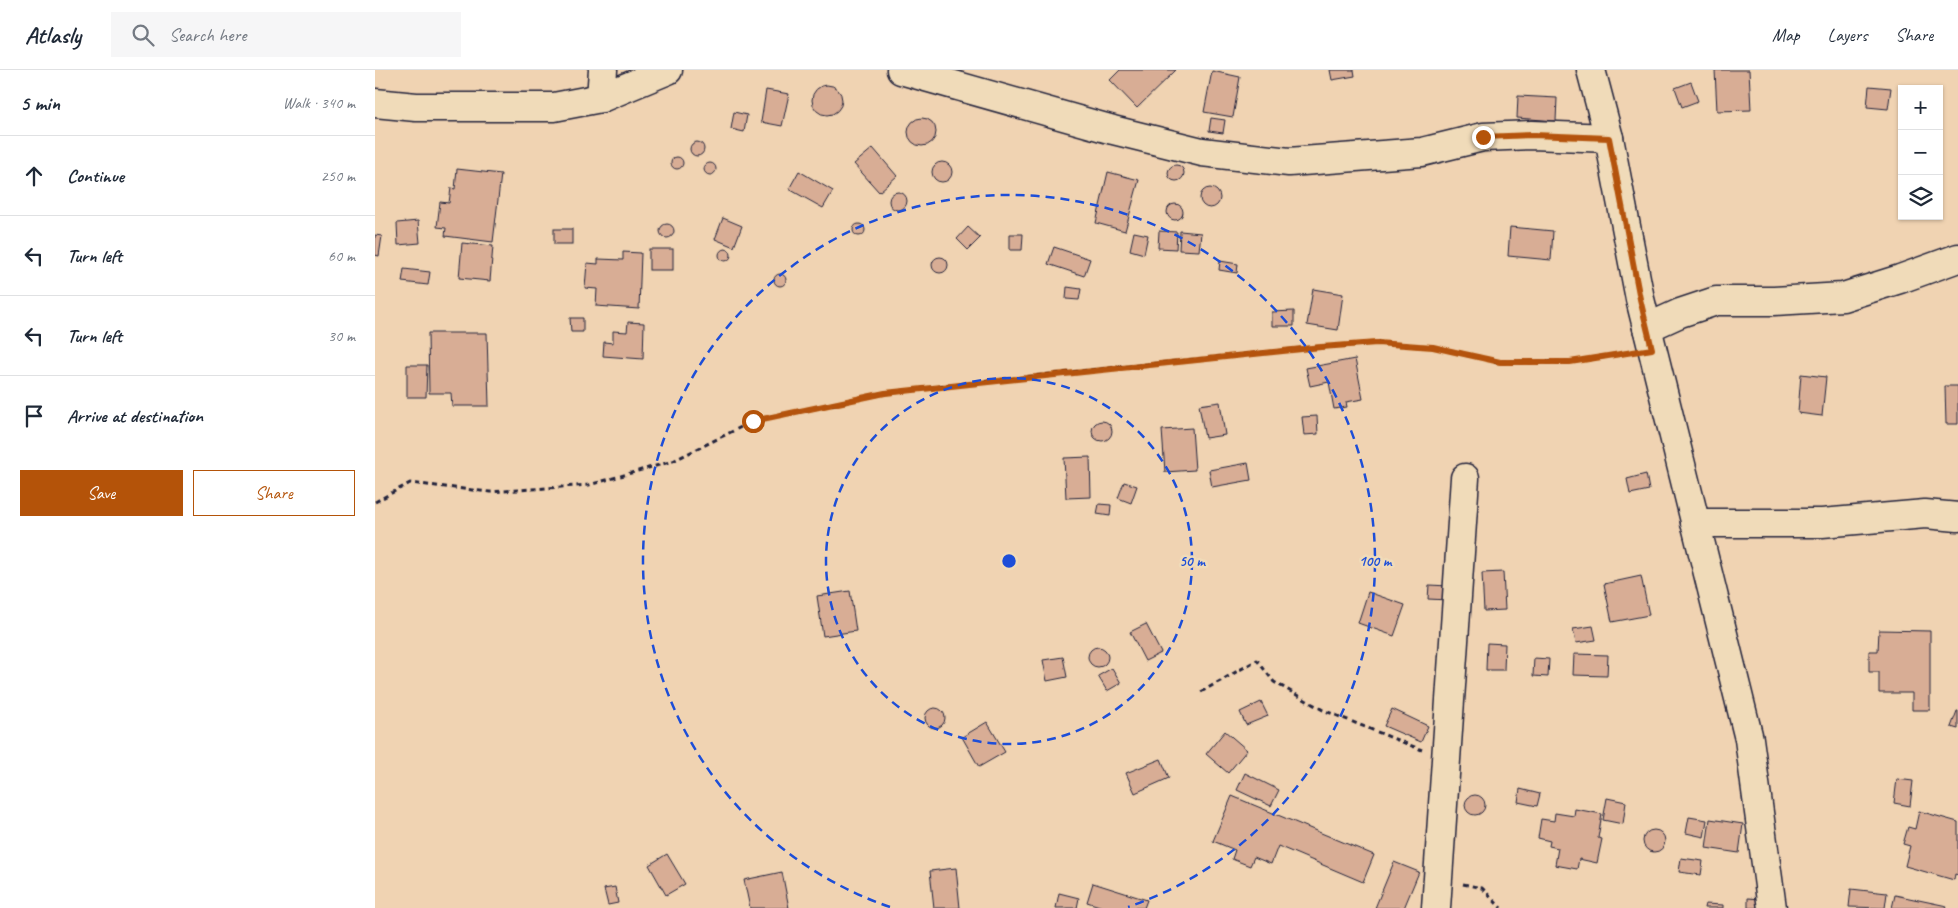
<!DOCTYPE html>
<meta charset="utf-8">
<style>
body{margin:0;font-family:Caveat,sans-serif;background:#f6f6f7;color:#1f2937}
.controls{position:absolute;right:15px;top:15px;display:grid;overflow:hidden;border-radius:0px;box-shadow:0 1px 4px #0004}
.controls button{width:45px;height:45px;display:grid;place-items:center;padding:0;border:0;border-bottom:1px solid #e0e1e3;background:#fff;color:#1f2937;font:25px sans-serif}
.stop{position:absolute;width:15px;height:15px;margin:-11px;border:4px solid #b45309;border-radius:50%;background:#fff}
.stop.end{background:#b45309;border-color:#fff;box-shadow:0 1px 5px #0008}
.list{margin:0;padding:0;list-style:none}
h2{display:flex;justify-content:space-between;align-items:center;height:65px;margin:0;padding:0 20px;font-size:21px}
h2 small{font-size:16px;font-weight:400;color:#747a83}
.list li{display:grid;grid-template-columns:32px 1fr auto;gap:15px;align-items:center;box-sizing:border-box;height:80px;padding:0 20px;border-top:1px solid #e0e1e3}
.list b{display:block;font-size:19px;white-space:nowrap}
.list em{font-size:16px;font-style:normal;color:#747a83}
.actions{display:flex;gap:10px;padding:15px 20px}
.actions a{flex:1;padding:11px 0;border:1px solid #b45309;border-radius:0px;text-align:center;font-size:18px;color:#b45309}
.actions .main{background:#b45309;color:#fff}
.icon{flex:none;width:28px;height:28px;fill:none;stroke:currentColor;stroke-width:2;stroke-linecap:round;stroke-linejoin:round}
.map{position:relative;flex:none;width:1583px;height:838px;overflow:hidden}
header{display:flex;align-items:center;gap:30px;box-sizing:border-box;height:70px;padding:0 25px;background:#fff;border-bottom:1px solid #e0e1e3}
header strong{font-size:24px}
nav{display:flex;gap:28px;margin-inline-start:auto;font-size:18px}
.search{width:350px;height:45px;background:#f6f6f7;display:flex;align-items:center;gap:12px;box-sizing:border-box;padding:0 18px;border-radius:0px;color:#747a83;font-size:19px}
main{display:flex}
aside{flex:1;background:#fff}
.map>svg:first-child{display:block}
</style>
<header>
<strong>Atlasly</strong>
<div class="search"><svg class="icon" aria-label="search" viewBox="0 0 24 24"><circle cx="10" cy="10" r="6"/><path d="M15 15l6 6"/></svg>Search here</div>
<nav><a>Map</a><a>Layers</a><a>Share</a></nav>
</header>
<main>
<aside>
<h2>5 min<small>Walk · 340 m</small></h2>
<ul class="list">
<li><svg class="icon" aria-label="ahead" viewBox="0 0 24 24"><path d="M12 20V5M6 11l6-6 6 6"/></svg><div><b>Continue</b></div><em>250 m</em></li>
<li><svg class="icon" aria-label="left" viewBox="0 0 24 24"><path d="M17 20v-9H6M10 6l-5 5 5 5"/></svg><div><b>Turn left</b></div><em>60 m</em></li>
<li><svg class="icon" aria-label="left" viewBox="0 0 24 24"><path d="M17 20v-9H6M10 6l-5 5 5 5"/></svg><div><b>Turn left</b></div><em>30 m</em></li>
<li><svg class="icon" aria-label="arrive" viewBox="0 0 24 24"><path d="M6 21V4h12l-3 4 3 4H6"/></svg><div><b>Arrive at destination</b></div></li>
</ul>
<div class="actions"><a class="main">Save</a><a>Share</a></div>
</aside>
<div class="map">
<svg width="1583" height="838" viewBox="0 0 1583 838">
<rect width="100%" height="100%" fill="#f0d3b2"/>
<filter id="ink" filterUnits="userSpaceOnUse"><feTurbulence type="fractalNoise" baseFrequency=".02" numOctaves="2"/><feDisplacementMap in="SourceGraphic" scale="10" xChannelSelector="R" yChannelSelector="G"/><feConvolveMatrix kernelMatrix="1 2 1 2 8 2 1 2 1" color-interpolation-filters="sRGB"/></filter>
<g filter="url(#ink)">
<g fill="#d8ad95" stroke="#22223b">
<polygon points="745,0 801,0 762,38 735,10"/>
<polygon points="955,0 979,0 980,6 957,10"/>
<polygon points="1340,0 1374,0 1376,40 1342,41"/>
<polygon points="837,1 865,7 858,47 829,42"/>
<polygon points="1316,12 1323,31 1307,37 1300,18"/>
<circle cx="452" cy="30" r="15"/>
<polygon points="1494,16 1516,18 1513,39 1492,37"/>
<polygon points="391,20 414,24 407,56 386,52"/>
<polygon points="1143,26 1182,28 1181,51 1142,48"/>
<polygon points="359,42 372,45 369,62 356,59"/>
<circle cx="547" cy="62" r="14"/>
<polygon points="836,48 850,50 848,63 834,61"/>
<circle cx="322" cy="79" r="7"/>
<polygon points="498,78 522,106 504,122 479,94"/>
<circle cx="302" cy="93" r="6"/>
<circle cx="567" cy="102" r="10"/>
<circle cx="335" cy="99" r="6"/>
<circle cx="801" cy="103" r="8"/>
<polygon points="82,99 126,104 118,172 70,166 71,158 62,157 65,132 74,133 76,118 80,119"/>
<polygon points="424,101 458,121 448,138 414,119"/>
<polygon points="733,102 764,110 750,161 721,153"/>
<circle cx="835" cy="128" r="10"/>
<circle cx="523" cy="131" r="9"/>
<circle cx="800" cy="142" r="8"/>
<polygon points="348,148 367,156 359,177 340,169"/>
<polygon points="43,151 45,173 23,175 22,153"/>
<circle cx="484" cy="160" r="6"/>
<circle cx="292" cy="161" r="7"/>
<polygon points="593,157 605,168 593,180 582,169"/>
<polygon points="1135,157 1178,161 1176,190 1133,186"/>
<rect x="179" y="159" width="18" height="15"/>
<polygon points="784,161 802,162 801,179 783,178"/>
<polygon points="805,161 826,163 824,181 804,180"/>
<polygon points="759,162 773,165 769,184 755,180"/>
<polygon points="635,164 648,164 647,180 635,180"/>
<polygon points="0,165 7,166 4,186 0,185"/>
<polygon points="87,173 118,176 115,211 84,208"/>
<polygon points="679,177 715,189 709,206 673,194"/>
<circle cx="350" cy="185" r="6"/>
<rect x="274" y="179" width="24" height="21"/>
<polygon points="248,182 266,183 264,239 221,236 222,219 210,218 212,193 223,194 223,189 248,190"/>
<circle cx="565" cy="195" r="8"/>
<polygon points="845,191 863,194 862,203 844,200"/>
<polygon points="29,199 55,202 53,215 27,212"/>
<circle cx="405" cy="210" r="6"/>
<polygon points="692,217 706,219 704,230 691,229"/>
<polygon points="938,219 968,224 963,260 932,255"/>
<polygon points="919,241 919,256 897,256 897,242"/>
<polygon points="195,248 208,248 208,262 196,262"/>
<polygon points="253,252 269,253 268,289 228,286 229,272 238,273 238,261 252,262"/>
<polygon points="53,263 112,263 114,336 77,336 76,323 54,323"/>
<polygon points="980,289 988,329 971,332 972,337 959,339 954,312 935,316 931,298"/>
<polygon points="32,295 52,295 51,327 32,327"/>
<polygon points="1426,304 1451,307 1447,346 1423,343"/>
<polygon points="1570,316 1583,316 1583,354 1571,354"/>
<polygon points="845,332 850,365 830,368 824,335"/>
<polygon points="942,346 943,364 929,365 927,347"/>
<circle cx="727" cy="361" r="10"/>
<polygon points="817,358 820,400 790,402 787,360"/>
<polygon points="715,387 716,427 691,428 689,388"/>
<polygon points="873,393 876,410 837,417 834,400"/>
<polygon points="1271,404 1274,420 1255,424 1252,409"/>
<polygon points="749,412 762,416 756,433 743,428"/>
<polygon points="724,434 736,435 735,446 722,444"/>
<polygon points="1128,502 1130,540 1109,541 1107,503"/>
<polygon points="1266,506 1274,545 1237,552 1229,514"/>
<polygon points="1054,515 1074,516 1073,530 1053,529"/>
<polygon points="475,521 481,561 448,566 442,526"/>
<polygon points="993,522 1030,535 1019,566 983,553"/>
<polygon points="771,554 786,583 770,591 755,562"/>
<polygon points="1218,556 1221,570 1201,573 1198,559"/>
<polygon points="1504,560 1555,561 1555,640 1537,640 1537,623 1504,623 1504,602 1494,602 1494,581 1503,581"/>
<polygon points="1112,573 1130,574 1129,600 1111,600"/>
<circle cx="723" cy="587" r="10"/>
<polygon points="1199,584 1233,585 1232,606 1198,605"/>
<polygon points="688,587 692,607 672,611 668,590"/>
<polygon points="1159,588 1174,589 1173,607 1158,606"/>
<polygon points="737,598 746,613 732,621 723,606"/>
<polygon points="886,632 893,646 871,655 865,642"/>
<circle cx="560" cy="648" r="10"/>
<polygon points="1017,639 1053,656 1046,672 1009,656"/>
<polygon points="1582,641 1583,641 1583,659 1576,657"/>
<polygon points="612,652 630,682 604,697 587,667"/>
<polygon points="850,661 872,680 853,703 831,684"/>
<polygon points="786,689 794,708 760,723 751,703"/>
<polygon points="870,703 904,720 896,736 862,720"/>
<polygon points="1522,709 1538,711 1535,736 1519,733"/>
<polygon points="1145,719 1165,724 1162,736 1143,732"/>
<circle cx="1100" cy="735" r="10"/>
<polygon points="857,726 999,785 988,812 903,776 896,794 879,787 875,796 857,789 860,780 838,771"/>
<polygon points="1232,728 1251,732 1248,754 1228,750"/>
<polygon points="1200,739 1227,744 1223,768 1227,769 1222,793 1204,789 1202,799 1180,795 1183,778 1174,776 1175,771 1163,768 1166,749 1179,751 1180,743 1199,746"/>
<polygon points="1544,741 1583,752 1583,805 1580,804 1579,810 1530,796 1535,776 1528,774 1533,757 1540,759"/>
<polygon points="1314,747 1332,750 1329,767 1311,763"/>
<polygon points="1335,749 1368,754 1364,783 1331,778"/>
<circle cx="1279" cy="771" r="11"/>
<polygon points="292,784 310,814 291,825 274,795"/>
<polygon points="1306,788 1328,791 1326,805 1304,802"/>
<polygon points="1019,792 1044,802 1029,838 1000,838"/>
<polygon points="581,798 585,838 559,838 555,801"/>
<polygon points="407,802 414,838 375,838 369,810"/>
<polygon points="718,813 772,830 769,838 731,838 712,832"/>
<polygon points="240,817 243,833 233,835 229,819"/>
<polygon points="1476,819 1512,823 1510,838 1474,837"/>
<polygon points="684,823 704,828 702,838 681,838"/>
<polygon points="1520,825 1572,836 1571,838 1517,838"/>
<polygon points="1373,828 1385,829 1385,838 1373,838"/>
<polygon points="1330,834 1348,835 1348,838 1329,838"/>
</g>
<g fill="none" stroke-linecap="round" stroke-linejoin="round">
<defs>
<g id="minor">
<polyline points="526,0 738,60 827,82 914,92 1047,82 1108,67 1157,65 1234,68"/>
<polyline points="1216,0 1234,68 1265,229 1374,669 1397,838"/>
<polyline points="226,28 228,0"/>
<polyline points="0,33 41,37 179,37 226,28 293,0"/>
<polyline points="1272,258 1305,243 1341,231 1399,231 1468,227 1525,209 1583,188"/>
<polyline points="1320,453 1447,453 1550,444 1583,447"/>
<polyline points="1061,838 1090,408"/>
</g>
</defs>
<use href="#minor" stroke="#22223b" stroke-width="31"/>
<g stroke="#22223b" stroke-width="3" stroke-dasharray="5 4" stroke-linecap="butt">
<polyline points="0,432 35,413 115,422 214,415 298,391 378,351 510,323 669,305 945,277 1001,273 1058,277 1125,292 1195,292 1252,283"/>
<polyline points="826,622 882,590 899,612 948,640 1047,680"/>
<polyline points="1088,814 1107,818 1126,838"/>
</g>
<use href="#minor" stroke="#f0dbb9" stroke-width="28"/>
</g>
</g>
<g fill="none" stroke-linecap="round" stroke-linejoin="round" filter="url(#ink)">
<polyline stroke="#b45309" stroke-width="6" points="378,351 510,323 946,277 1002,273 1058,277 1125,292 1195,292 1277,279 1265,229 1234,68 1158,65 1108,67"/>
</g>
<g fill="none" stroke="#1d4ed8" stroke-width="2.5" stroke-dasharray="9 6">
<circle cx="634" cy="491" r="183"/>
<path d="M515 837A366 366 0 1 1 753 837"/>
</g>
<circle cx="634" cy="491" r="8" fill="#1d4ed8" stroke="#f0dbb9" stroke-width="2.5"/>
<g font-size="15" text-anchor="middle" font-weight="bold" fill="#1d4ed8" stroke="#f0dbb9" stroke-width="5" stroke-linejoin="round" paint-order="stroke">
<text x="817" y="496">50 m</text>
<text x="1000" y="496">100 m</text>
</g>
</svg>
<div class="controls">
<button>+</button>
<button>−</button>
<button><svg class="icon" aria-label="layers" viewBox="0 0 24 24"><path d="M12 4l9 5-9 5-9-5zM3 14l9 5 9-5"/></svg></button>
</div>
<div class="stop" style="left:378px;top:351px"></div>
<div class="stop end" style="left:1108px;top:67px"></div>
</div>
</main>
